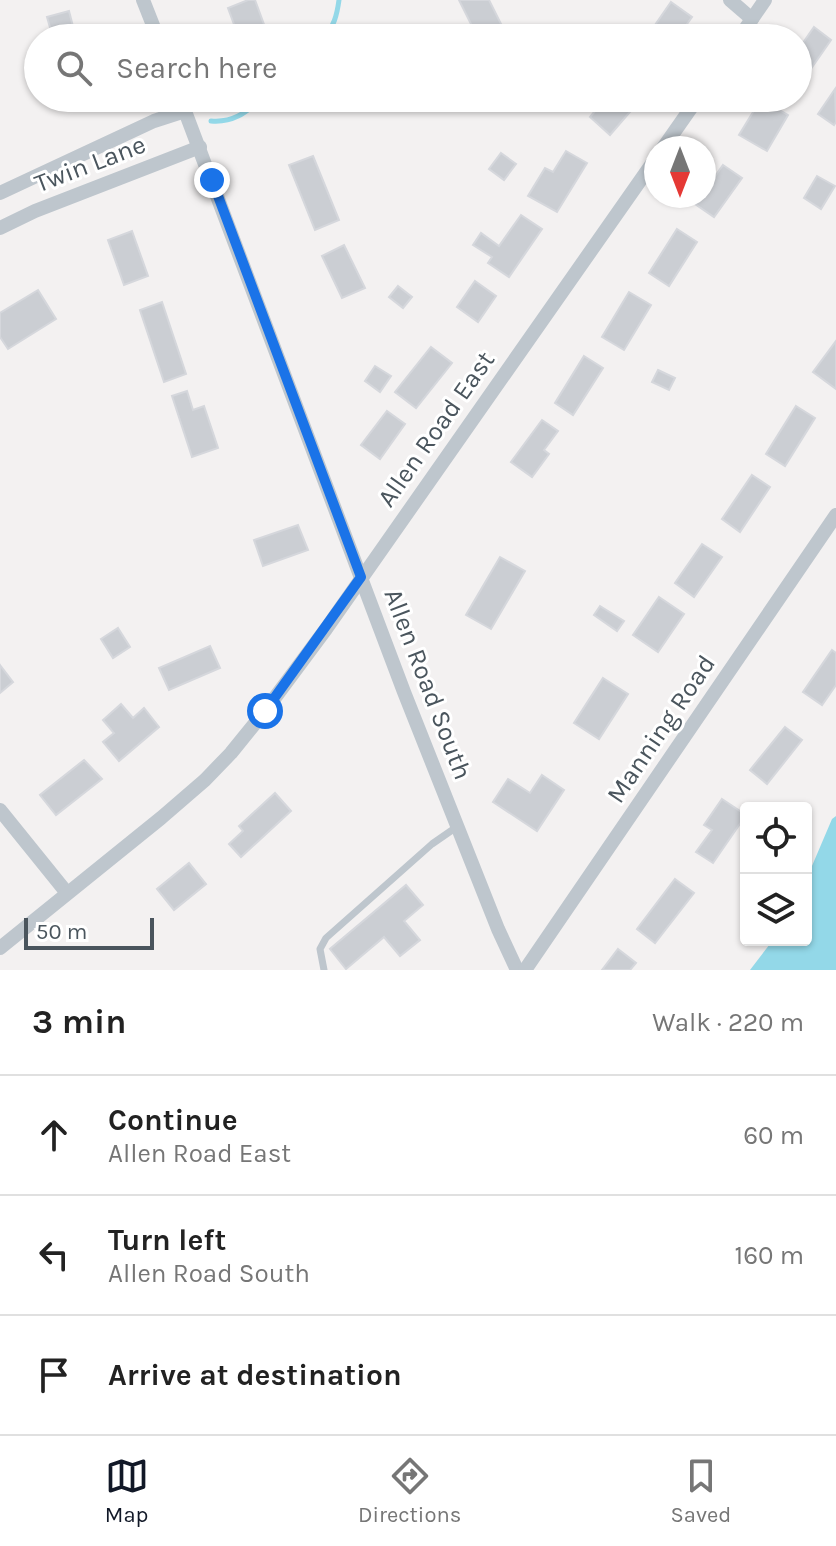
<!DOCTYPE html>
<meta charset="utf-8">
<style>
body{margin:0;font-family:Karla,sans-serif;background:#f2f2f2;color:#222}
.controls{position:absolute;right:24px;bottom:24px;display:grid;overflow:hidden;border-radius:8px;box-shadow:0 2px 6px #0004}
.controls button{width:72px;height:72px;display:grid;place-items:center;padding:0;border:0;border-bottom:2px solid #e0e0e0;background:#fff;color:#222;font:40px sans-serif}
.compass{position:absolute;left:644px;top:136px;width:72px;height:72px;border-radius:50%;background:#fff;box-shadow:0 2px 6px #0004;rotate:180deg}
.scale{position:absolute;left:24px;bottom:20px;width:130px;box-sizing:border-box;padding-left:8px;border:4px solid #4a555d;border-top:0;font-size:22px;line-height:28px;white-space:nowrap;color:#4a555d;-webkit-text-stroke:6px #fff;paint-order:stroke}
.stop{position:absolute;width:24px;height:24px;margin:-18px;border:6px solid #1a73e8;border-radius:50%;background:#fff}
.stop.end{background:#1a73e8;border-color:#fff;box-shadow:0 2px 8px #0008}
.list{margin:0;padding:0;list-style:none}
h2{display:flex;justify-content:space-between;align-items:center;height:104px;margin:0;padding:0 32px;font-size:34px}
h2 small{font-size:26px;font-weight:400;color:#767676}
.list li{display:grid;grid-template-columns:52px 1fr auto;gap:24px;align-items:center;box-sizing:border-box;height:120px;padding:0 32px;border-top:2px solid #e0e0e0}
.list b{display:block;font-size:30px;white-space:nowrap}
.list p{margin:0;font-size:26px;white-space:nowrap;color:#767676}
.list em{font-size:26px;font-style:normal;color:#767676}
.icon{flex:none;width:44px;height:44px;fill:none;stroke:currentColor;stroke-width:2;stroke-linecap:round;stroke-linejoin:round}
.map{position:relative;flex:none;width:836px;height:970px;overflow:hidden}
.search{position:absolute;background:#fff;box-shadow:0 2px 6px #0004;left:24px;right:24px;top:24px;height:88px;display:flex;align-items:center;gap:20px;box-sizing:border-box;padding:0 28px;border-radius:44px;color:#767676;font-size:30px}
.sheet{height:464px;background:#fff}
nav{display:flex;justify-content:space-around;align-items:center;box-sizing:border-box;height:112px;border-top:2px solid #e0e0e0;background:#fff;font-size:22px;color:#767676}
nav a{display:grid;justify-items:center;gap:4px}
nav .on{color:#111827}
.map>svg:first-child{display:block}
</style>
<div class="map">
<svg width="836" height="970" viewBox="0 0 836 970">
<rect width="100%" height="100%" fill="#f3f1f1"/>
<polygon fill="#93d8e8" points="836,816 836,970 750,970 773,940 806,940 806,880 832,819"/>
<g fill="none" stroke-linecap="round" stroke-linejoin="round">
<g stroke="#93d8e8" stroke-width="5">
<path d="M323 38C334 27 337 15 339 0"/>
<path d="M211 121C234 123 246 112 263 98"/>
</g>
</g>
<g fill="#cbced3" stroke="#d5d7dc" stroke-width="2">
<polygon points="248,0 255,0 269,38 239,38 228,8"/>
<polygon points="459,0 489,0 508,38 478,38"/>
<polygon points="671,2 692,17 677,38 646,38"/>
<polygon points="69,11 76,38 53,38 47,17"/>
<polygon points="814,27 831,40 799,86 798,50"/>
<polygon points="835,89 836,122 834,125 818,114"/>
<polygon points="606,98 642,98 610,135 590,117"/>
<polygon points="761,99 788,115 767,151 739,135"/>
<polygon points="566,151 587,163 557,212 528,196 545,168 553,172"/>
<polygon points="501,153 516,164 504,180 489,169"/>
<polygon points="313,156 339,220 315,230 289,165"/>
<polygon points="723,165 742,178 714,217 695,204 701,196 704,196 704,192"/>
<polygon points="817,176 835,186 821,209 804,198"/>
<polygon points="521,215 542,229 509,277 488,263 492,257 473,245 481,233 499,246"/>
<polygon points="677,229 697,242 669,286 649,273"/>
<polygon points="132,231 148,276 124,285 108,240"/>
<polygon points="344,245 365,288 342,298 322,256"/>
<polygon points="475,281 496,296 478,322 457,307"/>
<polygon points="398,286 412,297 403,308 389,297"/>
<polygon points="38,290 56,319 8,349 0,337 0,313"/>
<polygon points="629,292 651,305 624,350 602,337"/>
<polygon points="162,302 186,374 164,382 140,310"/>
<polygon points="836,341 836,389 813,372"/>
<polygon points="431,347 452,363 416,408 395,392"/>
<polygon points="584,356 603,368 573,415 555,403"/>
<polygon points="375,366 391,376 380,392 365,381"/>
<polygon points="658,370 675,378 669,390 652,382"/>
<polygon points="187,391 193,410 204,406 218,448 192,457 172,396"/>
<polygon points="796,406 815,418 785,466 766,454"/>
<polygon points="387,411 405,424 380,459 361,445"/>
<polygon points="542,420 558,431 544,450 549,454 532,477 511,462"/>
<polygon points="752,475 770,487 740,532 722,519"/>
<polygon points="298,525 308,550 263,566 254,540"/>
<polygon points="702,544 722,557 694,597 675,583"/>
<polygon points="500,557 525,571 491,629 466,615"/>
<polygon points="659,597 684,614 658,652 633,635"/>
<polygon points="600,606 624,621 617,631 594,615"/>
<polygon points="118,628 130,647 113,658 101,639"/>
<polygon points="210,646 220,668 169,690 159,668"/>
<polygon points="832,650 836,653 836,685 822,705 803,692"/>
<polygon points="0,665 13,682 0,693"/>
<polygon points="603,678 628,694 599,739 574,723"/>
<polygon points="121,704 133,718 144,708 159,727 119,761 103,742 114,733 103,720"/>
<polygon points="785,727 802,740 767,784 750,770"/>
<polygon points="84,760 102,779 56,815 40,795"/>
<polygon points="542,775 564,790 537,831 493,802 508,779 530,793"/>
<polygon points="275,793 291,811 241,857 229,844 243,831 239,826"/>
<polygon points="722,799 746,815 713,863 696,852 712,830 704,825"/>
<polygon points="189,863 206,884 174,910 157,889"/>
<polygon points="675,879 694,893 655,943 637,929"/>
<polygon points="406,885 423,905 404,921 420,940 400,956 384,937 346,969 330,949"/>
<polygon points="618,949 636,963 630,970 602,970"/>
</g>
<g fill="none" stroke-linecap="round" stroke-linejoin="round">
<polyline stroke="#bec6cd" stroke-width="7" points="324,970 320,949 326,938 432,844 458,826"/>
<g stroke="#bec6cd" stroke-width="14">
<polyline points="143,0 158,38"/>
<polyline points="730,0 752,19"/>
<polyline points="739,38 765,0"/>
<polyline points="180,98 404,692 498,929 517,970"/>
<polyline points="663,148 698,98"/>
<polyline points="0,193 154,121 185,111"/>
<polyline points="0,228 35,211 200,147"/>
<polyline points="0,810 67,893"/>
<polyline points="0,948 161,818 205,780 231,753 265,711 326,629 656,158"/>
<polyline points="525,970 836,515"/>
</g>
</g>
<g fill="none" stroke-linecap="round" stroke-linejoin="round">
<polyline stroke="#1a73e8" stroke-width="10" points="212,180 361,577 265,711"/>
</g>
<g text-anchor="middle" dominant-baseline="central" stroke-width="6" stroke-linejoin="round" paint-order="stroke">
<g font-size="26" fill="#4a555d" stroke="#fff">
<text transform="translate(90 164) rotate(-21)">Twin Lane</text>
<text transform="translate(436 429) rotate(-55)">Allen Road East</text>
<text transform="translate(428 684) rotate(69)">Allen Road South</text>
<text transform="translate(661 729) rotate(-56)">Manning Road</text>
</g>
</g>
</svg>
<div class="controls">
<button><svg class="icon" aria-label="locate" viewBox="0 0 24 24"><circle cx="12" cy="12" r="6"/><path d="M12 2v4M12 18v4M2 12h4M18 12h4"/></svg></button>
<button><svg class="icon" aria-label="layers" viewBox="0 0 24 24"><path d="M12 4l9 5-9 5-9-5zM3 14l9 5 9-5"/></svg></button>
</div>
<svg class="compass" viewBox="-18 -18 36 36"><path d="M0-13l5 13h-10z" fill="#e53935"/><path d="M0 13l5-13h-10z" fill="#767676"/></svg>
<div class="scale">50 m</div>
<div class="stop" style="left:265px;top:711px"></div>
<div class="stop end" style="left:212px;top:180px"></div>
<div class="search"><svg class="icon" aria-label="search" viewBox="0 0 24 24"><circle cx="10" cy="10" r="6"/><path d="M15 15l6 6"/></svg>Search here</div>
</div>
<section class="sheet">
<h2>3 min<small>Walk · 220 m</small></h2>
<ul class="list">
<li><svg class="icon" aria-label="ahead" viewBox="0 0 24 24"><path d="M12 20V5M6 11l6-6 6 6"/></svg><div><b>Continue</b><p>Allen Road East</p></div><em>60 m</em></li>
<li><svg class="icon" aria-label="left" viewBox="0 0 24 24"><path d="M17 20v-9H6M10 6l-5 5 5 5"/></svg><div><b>Turn left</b><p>Allen Road South</p></div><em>160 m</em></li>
<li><svg class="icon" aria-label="arrive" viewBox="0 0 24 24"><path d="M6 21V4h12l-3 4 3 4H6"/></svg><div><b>Arrive at destination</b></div></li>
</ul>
</section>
<nav>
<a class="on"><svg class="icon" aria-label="map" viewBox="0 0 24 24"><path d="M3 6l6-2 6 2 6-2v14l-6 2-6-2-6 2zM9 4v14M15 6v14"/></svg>Map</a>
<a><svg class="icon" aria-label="directions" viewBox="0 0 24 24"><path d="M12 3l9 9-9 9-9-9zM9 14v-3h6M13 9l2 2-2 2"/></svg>Directions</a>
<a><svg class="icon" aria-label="saved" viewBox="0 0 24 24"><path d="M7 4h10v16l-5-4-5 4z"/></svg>Saved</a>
</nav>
